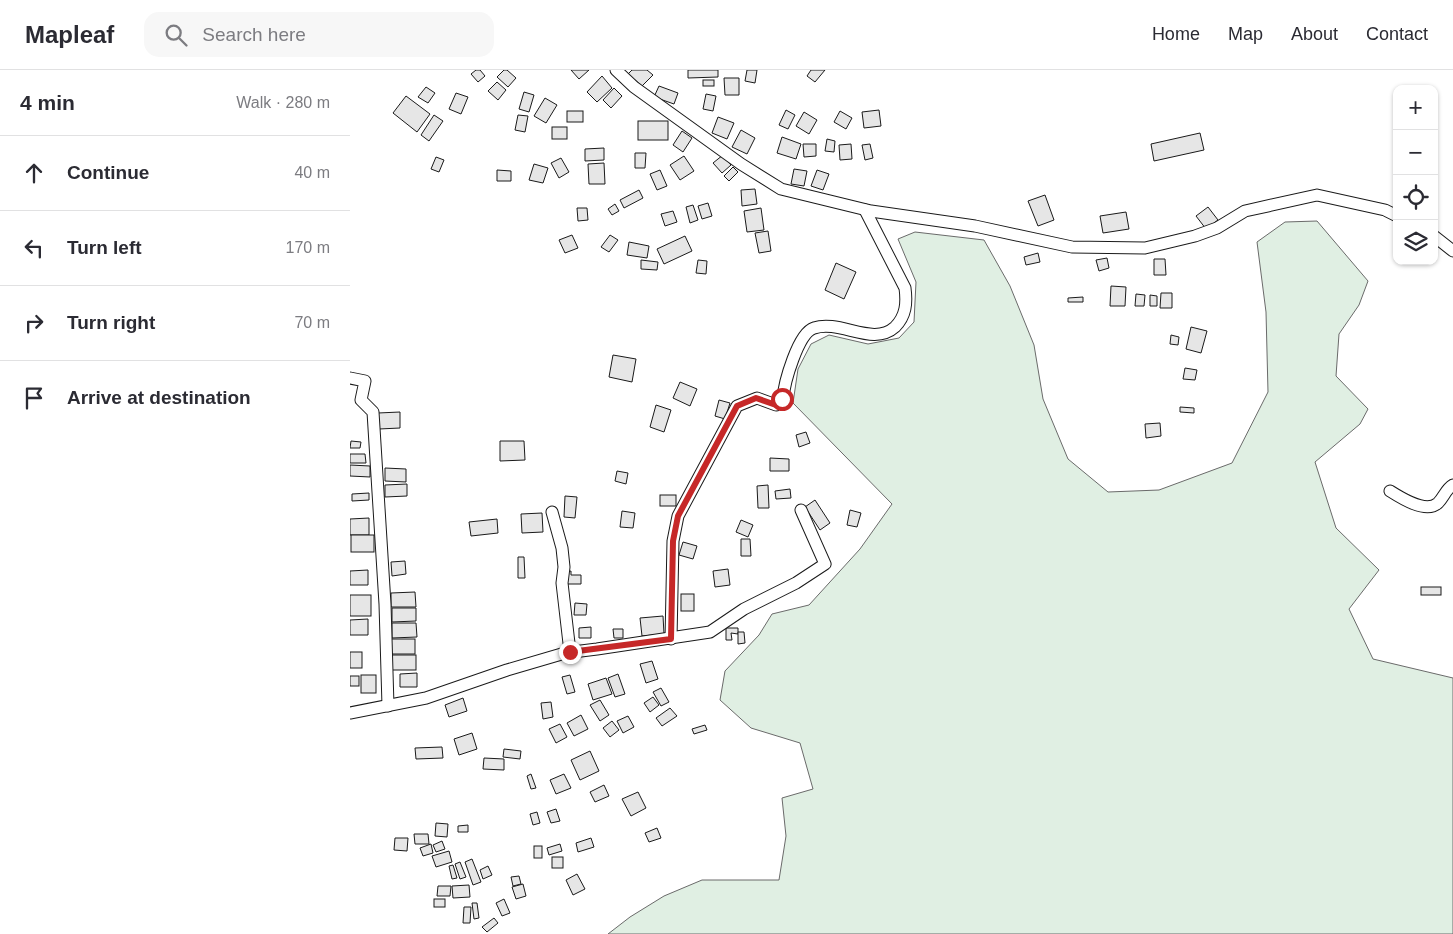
<!DOCTYPE html>
<meta charset="utf-8">
<style>
body{margin:0;font-family:Helvetica,sans-serif;background:#f7f7f7;color:#2b2b33}
.controls{position:absolute;right:15px;top:15px;display:grid;overflow:hidden;border-radius:10px;box-shadow:0 1px 4px #0004}
.controls button{width:45px;height:45px;display:grid;place-items:center;padding:0;border:0;border-bottom:1px solid #e1e1e2;background:#fff;color:#2b2b33;font:25px sans-serif}
.stop{position:absolute;width:15px;height:15px;margin:-11px;border:4px solid #c62828;border-radius:50%;background:#fff}
.stop.end{background:#c62828;border-color:#fff;box-shadow:0 1px 5px #0008}
.list{margin:0;padding:0;list-style:none}
h2{display:flex;justify-content:space-between;align-items:center;height:65px;margin:0;padding:0 20px;font-size:21px}
h2 small{font-size:16px;font-weight:400;color:#7c7c81}
.list li{display:grid;grid-template-columns:32px 1fr auto;gap:15px;align-items:center;box-sizing:border-box;height:75px;padding:0 20px;border-top:1px solid #e1e1e2}
.list b{display:block;font-size:19px;white-space:nowrap}
.list em{font-size:16px;font-style:normal;color:#7c7c81}
.icon{flex:none;width:28px;height:28px;fill:none;stroke:currentColor;stroke-width:2;stroke-linecap:round;stroke-linejoin:round}
.map{position:relative;flex:none;width:1103px;height:864px;overflow:hidden}
header{display:flex;align-items:center;gap:30px;box-sizing:border-box;height:70px;padding:0 25px;background:#fff;border-bottom:1px solid #e1e1e2}
header strong{font-size:24px}
nav{display:flex;gap:28px;margin-inline-start:auto;font-size:18px}
.search{width:350px;height:45px;background:#f7f7f7;display:flex;align-items:center;gap:12px;box-sizing:border-box;padding:0 18px;border-radius:15px;color:#7c7c81;font-size:19px}
main{display:flex}
aside{flex:1;background:#fff}
.map>svg:first-child{display:block}
</style>
<header>
<strong>Mapleaf</strong>
<div class="search"><svg class="icon" aria-label="search" viewBox="0 0 24 24"><circle cx="10" cy="10" r="6"/><path d="M15 15l6 6"/></svg>Search here</div>
<nav><a>Home</a><a>Map</a><a>About</a><a>Contact</a></nav>
</header>
<main>
<aside>
<h2>4 min<small>Walk · 280 m</small></h2>
<ul class="list">
<li><svg class="icon" aria-label="ahead" viewBox="0 0 24 24"><path d="M12 20V5M6 11l6-6 6 6"/></svg><div><b>Continue</b></div><em>40 m</em></li>
<li><svg class="icon" aria-label="left" viewBox="0 0 24 24"><path d="M17 20v-9H6M10 6l-5 5 5 5"/></svg><div><b>Turn left</b></div><em>170 m</em></li>
<li><svg class="icon" aria-label="right" viewBox="0 0 24 24"><path d="M7 20v-9h11M14 6l5 5-5 5"/></svg><div><b>Turn right</b></div><em>70 m</em></li>
<li><svg class="icon" aria-label="arrive" viewBox="0 0 24 24"><path d="M6 21V4h12l-3 4 3 4H6"/></svg><div><b>Arrive at destination</b></div></li>
</ul>
</aside>
<div class="map">
<svg width="1103" height="864" viewBox="0 0 1103 864">
<rect width="100%" height="100%" fill="#fff"/>
<polygon fill="#e0efe3" stroke="#6a6a6a" points="967,151 1018,211 1009,235 989,264 986,306 1018,339 1010,354 965,392 986,458 1029,500 999,539 1023,589 1103,608 1103,864 258,864 280,847 314,826 352,810 429,810 436,766 432,728 463,719 450,673 401,658 370,630 375,601 409,565 422,544 459,535 510,479 542,434 443,333 448,299 461,274 479,265 518,274 549,268 564,252 566,212 548,169 565,162 634,170 660,216 684,275 693,329 718,389 758,422 809,420 882,393 918,322 916,242 907,172 935,152"/>
<g fill="#e6e6e6" stroke="#1a1a1a">
<polygon points="126,0 130,0 135,6 128,12 121,4"/>
<polygon points="154,0 157,0 166,8 158,17 147,7"/>
<polygon points="221,0 239,0 229,9"/>
<polygon points="282,0 297,0 303,5 292,16 278,4"/>
<polygon points="338,0 368,0 368,7 338,8"/>
<polygon points="397,0 407,0 405,13 395,11"/>
<polygon points="461,0 475,0 465,12 457,6"/>
<polygon points="252,6 262,18 247,32 237,22"/>
<polygon points="374,8 389,8 389,25 375,25"/>
<rect x="353" y="10" width="11" height="6"/>
<polygon points="147,12 156,20 148,30 138,21"/>
<polygon points="309,16 328,23 324,34 304,27"/>
<polygon points="76,17 85,23 78,33 68,27"/>
<polygon points="264,18 272,26 261,38 253,30"/>
<polygon points="174,22 184,25 179,42 169,39"/>
<polygon points="106,23 118,27 111,44 99,39"/>
<polygon points="356,24 366,26 363,41 353,39"/>
<polygon points="56,26 80,44 67,62 43,43"/>
<polygon points="195,28 207,35 196,53 184,46"/>
<polygon points="436,40 445,45 438,59 429,55"/>
<polygon points="529,40 531,56 514,58 512,42"/>
<rect x="217" y="41" width="16" height="11"/>
<polygon points="490,41 502,48 496,59 484,52"/>
<polygon points="454,42 467,50 459,64 446,56"/>
<polygon points="84,45 93,51 79,71 71,65"/>
<polygon points="168,45 178,46 175,62 165,60"/>
<polygon points="368,47 384,53 377,69 362,63"/>
<rect x="288" y="51" width="30" height="19"/>
<rect x="202" y="57" width="15" height="12"/>
<polygon points="391,60 405,68 397,84 382,77"/>
<polygon points="332,61 342,68 333,82 323,75"/>
<polygon points="850,63 854,80 804,91 801,74"/>
<polygon points="432,67 451,74 446,89 427,83"/>
<polygon points="477,69 485,71 484,82 475,81"/>
<polygon points="453,74 466,74 466,86 454,87"/>
<polygon points="501,74 502,89 490,90 489,75"/>
<polygon points="520,74 523,88 515,90 512,75"/>
<polygon points="254,78 254,90 235,91 235,79"/>
<polygon points="285,83 296,83 295,98 285,98"/>
<polygon points="373,85 381,95 372,103 363,93"/>
<polygon points="334,86 344,101 330,110 320,95"/>
<polygon points="86,87 94,90 89,102 81,99"/>
<polygon points="211,88 219,102 209,108 201,93"/>
<polygon points="254,93 255,114 239,114 238,94"/>
<polygon points="184,94 198,98 193,113 179,110"/>
<polygon points="383,97 388,102 379,111 374,106"/>
<polygon points="444,99 457,101 454,116 441,114"/>
<polygon points="147,100 161,101 161,111 147,111"/>
<polygon points="310,100 317,116 307,120 300,104"/>
<polygon points="467,100 479,104 473,120 461,116"/>
<polygon points="405,119 407,134 392,136 391,120"/>
<polygon points="289,120 293,128 274,138 270,130"/>
<polygon points="695,125 704,150 688,156 678,131"/>
<polygon points="358,133 362,146 352,149 348,136"/>
<polygon points="265,134 269,141 262,145 258,139"/>
<polygon points="343,135 348,150 340,153 336,137"/>
<polygon points="858,137 868,150 856,159 846,146"/>
<polygon points="227,138 237,138 238,150 228,151"/>
<polygon points="411,138 414,160 397,162 394,141"/>
<polygon points="323,141 327,152 315,156 311,144"/>
<polygon points="776,142 779,159 753,163 750,146"/>
<polygon points="418,161 421,181 409,183 405,163"/>
<polygon points="222,165 228,178 215,183 209,170"/>
<polygon points="260,165 268,170 259,182 251,177"/>
<polygon points="335,166 342,181 314,194 307,179"/>
<polygon points="279,172 299,176 297,188 277,185"/>
<polygon points="688,183 690,192 676,195 674,187"/>
<polygon points="757,188 759,198 749,201 746,190"/>
<polygon points="804,189 815,189 816,205 804,205"/>
<polygon points="291,190 308,192 307,200 291,199"/>
<polygon points="348,190 357,191 356,204 346,203"/>
<polygon points="486,193 506,202 494,229 475,220"/>
<polygon points="761,216 776,217 775,236 760,236"/>
<polygon points="811,223 822,223 822,238 810,238"/>
<polygon points="786,224 795,225 794,236 785,236"/>
<polygon points="800,225 807,226 807,236 800,236"/>
<polygon points="733,227 733,232 718,232 718,228"/>
<polygon points="841,257 857,261 851,283 836,279"/>
<polygon points="821,265 829,267 828,275 820,274"/>
<polygon points="263,285 286,289 282,312 259,307"/>
<polygon points="835,298 847,300 845,310 833,309"/>
<polygon points="330,312 347,319 340,336 323,328"/>
<polygon points="369,330 380,333 375,349 365,346"/>
<polygon points="306,335 321,340 314,362 300,357"/>
<polygon points="830,337 844,338 844,343 830,342"/>
<polygon points="50,342 50,358 29,359 28,343"/>
<polygon points="810,353 811,366 796,368 795,354"/>
<polygon points="456,362 460,373 449,377 446,365"/>
<polygon points="1,371 11,372 10,378 0,378"/>
<polygon points="150,371 174,371 175,390 150,391"/>
<polygon points="0,384 15,384 16,393 0,393"/>
<polygon points="420,388 439,389 439,401 420,401"/>
<polygon points="0,395 20,396 20,407 0,406"/>
<polygon points="35,398 56,399 56,412 35,411"/>
<polygon points="267,401 278,403 276,414 265,411"/>
<polygon points="57,414 57,426 35,427 35,415"/>
<polygon points="418,415 419,438 408,438 407,416"/>
<polygon points="440,419 441,428 426,429 425,421"/>
<polygon points="19,423 19,430 2,431 2,424"/>
<rect x="310" y="425" width="16" height="11"/>
<polygon points="215,426 227,427 225,448 214,447"/>
<polygon points="465,430 480,453 470,460 455,437"/>
<polygon points="500,440 511,443 507,457 497,455"/>
<polygon points="272,441 285,443 283,458 270,457"/>
<polygon points="192,443 193,462 172,463 171,444"/>
<polygon points="19,448 19,465 0,465 0,449"/>
<polygon points="147,449 148,463 121,466 119,452"/>
<polygon points="391,450 403,455 398,467 386,462"/>
<rect x="1" y="465" width="23" height="17"/>
<polygon points="391,469 400,469 401,486 391,486"/>
<polygon points="333,472 347,476 343,489 329,485"/>
<polygon points="168,487 174,487 175,508 168,508"/>
<polygon points="55,491 56,504 42,506 41,492"/>
<polygon points="378,499 380,515 365,517 363,501"/>
<polygon points="18,500 18,515 0,515 0,501"/>
<polygon points="221,501 221,505 231,505 231,514 215,514 215,502"/>
<rect x="1071" y="517" width="20" height="8"/>
<polygon points="65,522 66,537 41,537 41,523"/>
<rect x="331" y="524" width="13" height="17"/>
<rect x="0" y="525" width="21" height="21"/>
<polygon points="225,533 237,534 236,545 224,545"/>
<polygon points="42,538 66,538 66,551 42,552"/>
<polygon points="313,546 314,564 292,566 290,548"/>
<polygon points="18,549 18,565 0,565 0,550"/>
<polygon points="42,553 66,553 67,567 42,568"/>
<polygon points="241,557 241,568 229,568 229,558"/>
<polygon points="376,558 388,558 388,564 381,563 382,570 376,570"/>
<polygon points="263,559 273,559 273,568 264,568"/>
<polygon points="388,562 394,562 395,573 388,574"/>
<rect x="41" y="569" width="24" height="15"/>
<rect x="0" y="582" width="12" height="16"/>
<rect x="42" y="585" width="24" height="15"/>
<polygon points="302,591 308,609 296,613 290,594"/>
<polygon points="67,603 67,617 50,617 50,604"/>
<polygon points="268,604 275,624 265,627 258,608"/>
<rect x="11" y="605" width="15" height="18"/>
<polygon points="220,605 225,622 217,624 212,607"/>
<rect x="0" y="606" width="9" height="10"/>
<polygon points="256,608 262,624 243,630 238,614"/>
<polygon points="311,618 319,632 311,636 303,622"/>
<polygon points="303,627 309,635 300,642 294,633"/>
<polygon points="113,628 117,641 99,647 95,635"/>
<polygon points="250,630 259,645 250,651 240,635"/>
<polygon points="201,632 203,647 193,649 191,633"/>
<polygon points="320,638 327,646 312,656 306,648"/>
<polygon points="231,645 238,659 224,666 217,653"/>
<polygon points="278,646 284,657 273,663 267,651"/>
<polygon points="262,651 269,660 260,667 253,658"/>
<polygon points="210,654 217,667 206,673 199,659"/>
<polygon points="355,655 357,660 344,664 342,659"/>
<polygon points="122,663 127,679 109,685 104,669"/>
<polygon points="92,677 93,688 66,689 65,678"/>
<polygon points="154,679 171,681 170,689 153,687"/>
<polygon points="240,681 249,701 230,710 221,690"/>
<polygon points="134,688 154,689 154,700 133,699"/>
<polygon points="181,704 186,718 181,719 177,706"/>
<polygon points="214,704 221,718 206,724 200,710"/>
<polygon points="254,715 259,726 245,732 240,722"/>
<polygon points="288,722 296,738 281,746 272,729"/>
<polygon points="206,739 210,751 201,753 197,742"/>
<polygon points="187,742 190,753 183,755 180,744"/>
<polygon points="86,753 98,754 97,767 85,766"/>
<polygon points="118,755 118,762 108,762 108,756"/>
<polygon points="307,758 311,768 299,772 295,763"/>
<polygon points="64,764 78,764 79,774 65,774"/>
<polygon points="45,768 58,768 57,781 44,780"/>
<polygon points="241,768 244,777 228,782 226,773"/>
<polygon points="92,771 95,779 86,782 83,775"/>
<polygon points="81,774 83,783 73,786 70,778"/>
<polygon points="210,774 212,781 199,785 197,778"/>
<rect x="184" y="776" width="8" height="12"/>
<polygon points="99,781 102,792 86,797 82,786"/>
<rect x="202" y="787" width="11" height="11"/>
<polygon points="122,789 131,812 123,815 115,792"/>
<polygon points="110,792 116,807 110,809 105,794"/>
<polygon points="103,795 107,808 102,809 99,796"/>
<polygon points="138,796 142,805 133,809 130,800"/>
<polygon points="227,804 235,819 223,825 216,810"/>
<polygon points="169,806 171,814 163,816 161,807"/>
<polygon points="173,814 176,826 166,829 162,817"/>
<polygon points="119,815 120,827 103,828 102,816"/>
<polygon points="88,816 101,816 100,826 87,826"/>
<rect x="84" y="829" width="11" height="8"/>
<polygon points="154,829 160,843 152,846 146,833"/>
<polygon points="122,833 127,833 129,848 124,849"/>
<polygon points="114,837 121,837 120,853 113,853"/>
<polygon points="144,848 148,853 137,862 132,857"/>
</g>
<g fill="none" stroke-linecap="round" stroke-linejoin="round">
<defs>
<g id="minor">
<polyline points="266,0 284,17 391,94 431,119 521,141 625,156 722,177 795,178 845,166 867,158 895,141 967,125 1035,140 1047,146"/>
<polyline points="1084,166 1103,181"/>
<polyline points="0,308 15,311 11,330 23,342 35,534 38,636"/>
<path d="M1040 421C1051 428 1076 444 1088 433 1094 427 1096 419 1103 415"/>
<polyline points="202,442 212,478 214,497 212,513 220,582"/>
<path d="M321 569 323 471 328 446 387 336 407 328 426 335 433 329C434 313 448 263 464 258 490 249 523 277 545 257 556 246 557 233 555 218L515 140"/>
<polyline points="0,643 76,628 157,600 215,583 247,579 360,562 394,539 446,513 475,494 451,440"/>
</g>
</defs>
<use href="#minor" stroke="#1a1a1a" stroke-width="13"/>
<use href="#minor" stroke="#fff" stroke-width="11"/>
</g>
<g fill="none" stroke-linecap="round" stroke-linejoin="round">
<polyline stroke="#c62828" stroke-width="6" points="220,582 321,569 323,471 328,446 387,336 406,328 426,335 432,329"/>
</g>
</svg>
<div class="controls">
<button>+</button>
<button>−</button>
<button><svg class="icon" aria-label="locate" viewBox="0 0 24 24"><circle cx="12" cy="12" r="6"/><path d="M12 2v4M12 18v4M2 12h4M18 12h4"/></svg></button>
<button><svg class="icon" aria-label="layers" viewBox="0 0 24 24"><path d="M12 4l9 5-9 5-9-5zM3 14l9 5 9-5"/></svg></button>
</div>
<div class="stop" style="left:432px;top:329px"></div>
<div class="stop end" style="left:220px;top:582px"></div>
</div>
</main>
